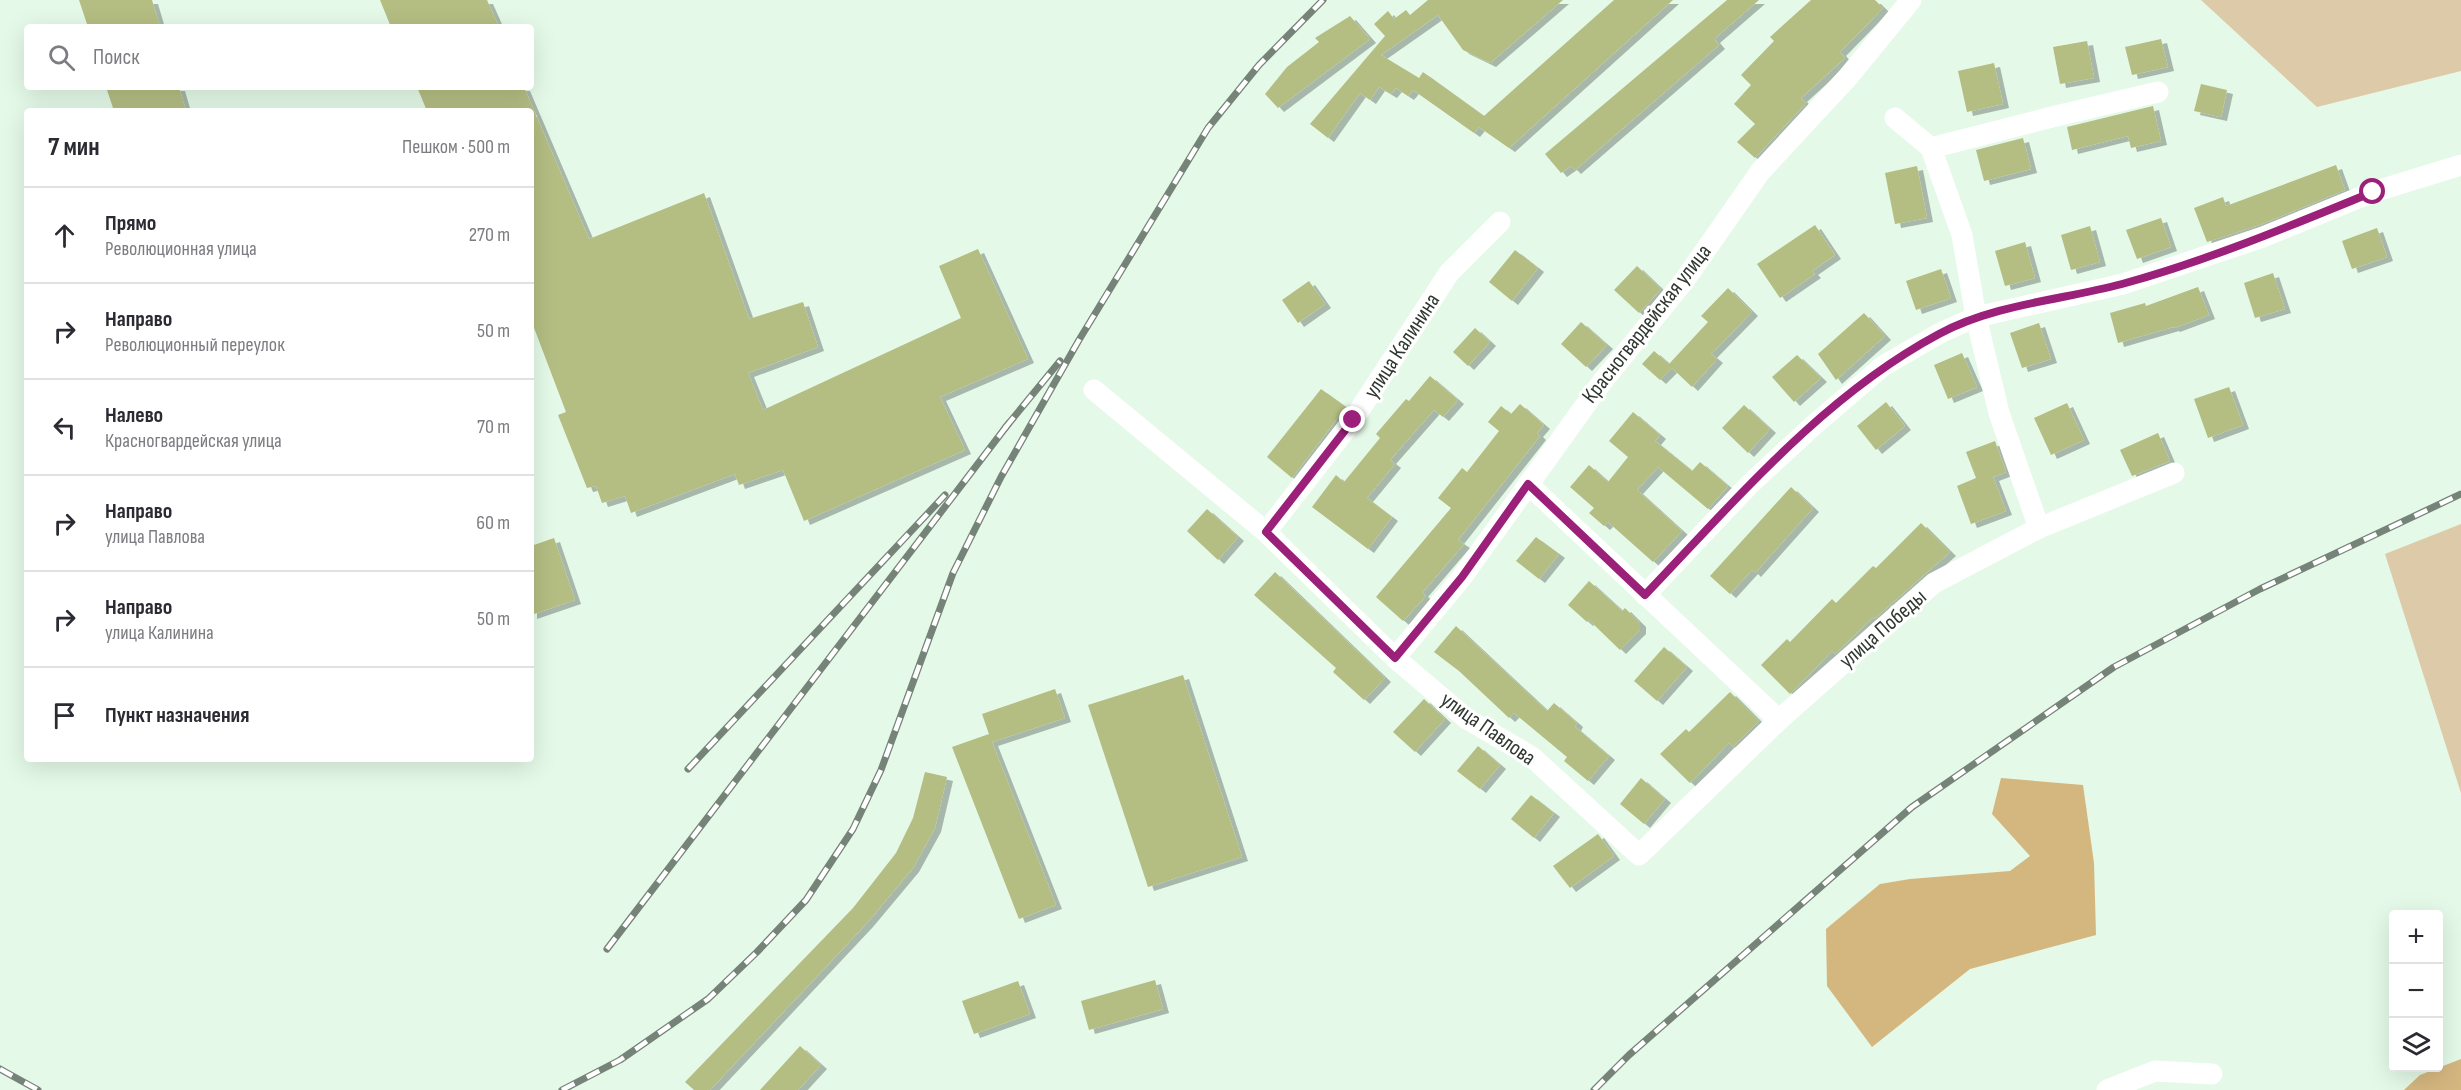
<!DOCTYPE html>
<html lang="ru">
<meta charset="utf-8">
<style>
body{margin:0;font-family:"Sofia Sans Condensed",sans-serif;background:#f2f2f3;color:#2b2b33}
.controls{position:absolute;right:18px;bottom:18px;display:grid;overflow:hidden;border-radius:6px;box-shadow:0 6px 24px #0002}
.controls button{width:54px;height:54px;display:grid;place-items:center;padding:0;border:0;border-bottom:2px solid #e1e1e2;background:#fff;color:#2b2b33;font:30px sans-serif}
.stop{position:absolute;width:18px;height:18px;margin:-14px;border:4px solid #9a2079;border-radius:50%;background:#fff}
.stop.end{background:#9a2079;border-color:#fff;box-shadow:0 2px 6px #0008}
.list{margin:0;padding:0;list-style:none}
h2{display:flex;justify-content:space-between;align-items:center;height:78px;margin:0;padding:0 24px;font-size:26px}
h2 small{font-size:20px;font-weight:400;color:#7c7c81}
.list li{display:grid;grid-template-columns:39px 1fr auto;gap:18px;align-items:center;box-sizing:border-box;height:96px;padding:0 24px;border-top:2px solid #e1e1e2}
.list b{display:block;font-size:22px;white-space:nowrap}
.list p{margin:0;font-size:20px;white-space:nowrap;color:#7c7c81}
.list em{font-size:20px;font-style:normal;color:#7c7c81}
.icon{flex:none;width:33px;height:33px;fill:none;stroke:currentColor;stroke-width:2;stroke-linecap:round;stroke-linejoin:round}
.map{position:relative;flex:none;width:2461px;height:1090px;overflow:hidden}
.search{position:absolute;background:#fff;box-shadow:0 6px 24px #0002;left:24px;top:24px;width:510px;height:66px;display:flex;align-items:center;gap:15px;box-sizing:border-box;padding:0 21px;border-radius:6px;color:#7c7c81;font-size:22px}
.panel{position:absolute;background:#fff;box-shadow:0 6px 24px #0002;left:24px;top:108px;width:510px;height:654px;border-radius:6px}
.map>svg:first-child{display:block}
</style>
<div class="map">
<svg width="2461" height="1090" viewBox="0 0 2461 1090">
<defs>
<filter id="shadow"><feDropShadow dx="6" dy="4" stdDeviation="0" flood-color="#0004"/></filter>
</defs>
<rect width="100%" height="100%" fill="#e4f9e7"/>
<g fill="#dccaa8">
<polygon points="2201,0 2461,0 2461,71 2317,107"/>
<polygon points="2461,524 2461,793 2385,554"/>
</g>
<g fill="#d4b67f">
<polygon points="2001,778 2083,785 2094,863 2096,935 1970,969 1872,1047 1827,986 1826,929 1880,884 1910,879 2010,871 2030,856 1992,814"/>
<polygon points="2461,1059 2461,1090 2404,1090 2420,1075"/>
</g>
<g fill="#b4bd82" filter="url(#shadow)">
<polygon points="79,0 152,0 160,27 88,27"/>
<polygon points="380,0 487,0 499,27 391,27"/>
<polygon points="1428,0 1563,0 1490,63 1463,50 1438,15 1381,55 1419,78 1423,72 1484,116 1614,0 1673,0 1509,148 1479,127 1474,133 1413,90 1408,96 1396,88 1391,94 1379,87 1370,100 1360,93 1328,138 1310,124 1385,36 1374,24 1388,11 1394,19 1406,10 1410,15"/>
<polygon points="1727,0 1759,0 1714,39 1719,45 1575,170 1571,166 1561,173 1545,154"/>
<polygon points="1811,0 1875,0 1883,8 1840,52 1845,58 1801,98 1806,103 1755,158 1737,142 1755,124 1734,104 1751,85 1741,75 1774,41 1770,37"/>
<polygon points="1350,16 1370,39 1278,108 1265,94 1287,67 1319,42 1315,38"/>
<polygon points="2161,39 2168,67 2132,75 2125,47"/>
<polygon points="2087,41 2094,78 2060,84 2053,47"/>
<polygon points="1994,63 2003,104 1967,112 1958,71"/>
<polygon points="2201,84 2227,90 2221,117 2194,111"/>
<polygon points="106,87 179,87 186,111 114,111"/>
<polygon points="417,87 524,87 589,239 704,193 749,319 803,302 818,347 748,373 763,410 961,318 939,266 978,249 1028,359 940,397 965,450 804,521 783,470 739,485 735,474 631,513 625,496 602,503 596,486 587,488 558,415 566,412 531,320 531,111 427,111"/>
<polygon points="2153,106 2161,141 2131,148 2128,136 2072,150 2067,127"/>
<polygon points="2023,138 2031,169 1984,181 1976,150"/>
<polygon points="2336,165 2345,190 2262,224 2207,242 2194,208 2223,197 2226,206"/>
<polygon points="1917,166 1927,218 1895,224 1885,173"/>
<polygon points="2161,218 2171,247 2137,259 2126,230"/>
<polygon points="1815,225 1835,255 1812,271 1815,274 1780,298 1757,264"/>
<polygon points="2090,226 2100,262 2071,270 2061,235"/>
<polygon points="2377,228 2387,257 2352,269 2342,241"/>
<polygon points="2025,242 2035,278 2005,286 1995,251"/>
<polygon points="1515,250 1538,268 1512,301 1489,282"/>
<polygon points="1637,266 1661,289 1639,313 1614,290"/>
<polygon points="1941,269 1951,298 1916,310 1906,281"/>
<polygon points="2273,273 2285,309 2255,318 2244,283"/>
<polygon points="1309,281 1325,304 1298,323 1282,300"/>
<polygon points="2198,287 2209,315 2174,328 2173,327 2118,343 2110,313 2145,303 2146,306"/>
<polygon points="1728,288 1752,312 1711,354 1717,359 1692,387 1672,368 1660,380 1642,364 1654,351 1669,364 1708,322 1701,316"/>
<polygon points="1864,313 1885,336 1836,380 1818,354"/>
<polygon points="1581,322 1607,345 1586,367 1561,344"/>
<polygon points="2039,323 2051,359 2022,368 2010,333"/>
<polygon points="1475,328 1490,342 1468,366 1453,352"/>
<polygon points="1962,353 1977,387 1948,399 1934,365"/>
<polygon points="1797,355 1821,378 1794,402 1772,377"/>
<polygon points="1430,376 1458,400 1443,417 1434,410 1390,460 1395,464 1367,498 1392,517 1368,549 1312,507 1336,475 1344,482 1380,438 1376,434 1406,399 1409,401"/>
<polygon points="2229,387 2243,425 2208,438 2194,399"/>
<polygon points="1321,389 1346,407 1292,478 1267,457"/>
<polygon points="1886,402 1905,426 1876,450 1857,426"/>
<polygon points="2067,403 2084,440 2051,455 2034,418"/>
<polygon points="1520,404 1544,425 1537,433 1540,436 1458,540 1464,544 1422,593 1426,596 1403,621 1376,597 1451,508 1438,498 1462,468 1467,472 1499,431 1488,422 1501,406 1511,414"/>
<polygon points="1744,405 1770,429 1748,453 1722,428"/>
<polygon points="1633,412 1660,435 1655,441 1692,471 1700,462 1728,486 1708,509 1658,467 1637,490 1682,531 1653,562 1608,522 1604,526 1589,513 1594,508 1570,487 1589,465 1608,482 1628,457 1609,441"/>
<polygon points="2158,433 2170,461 2132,476 2120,450"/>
<polygon points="1995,441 2006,472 1993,477 2006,511 1971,524 1957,486 1976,478 1966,452"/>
<polygon points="1791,487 1813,508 1755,573 1752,570 1730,594 1710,576"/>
<polygon points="1207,509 1238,537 1218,560 1187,531"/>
<polygon points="1921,523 1950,552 1874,619 1873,617 1835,654 1832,651 1790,694 1761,665 1787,639 1790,642 1832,599 1836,603 1873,566 1876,568"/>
<polygon points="1536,537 1559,554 1539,579 1516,561"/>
<polygon points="554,538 575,600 531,615 531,546"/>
<polygon points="1275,572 1385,678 1364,700 1333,672 1336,668 1254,595"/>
<polygon points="1589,581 1622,611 1625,608 1640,623 1640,630 1620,650 1589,620 1587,622 1568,605"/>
<polygon points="1456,626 1547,711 1554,703 1577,723 1575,727 1609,756 1588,781 1564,761 1567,757 1514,713 1509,718 1459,671 1434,652"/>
<polygon points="1664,647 1687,667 1657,701 1634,681"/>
<polygon points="1183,675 1242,857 1148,887 1088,705"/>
<polygon points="1055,689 1065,718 992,742 1056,905 1019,919 952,747 989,734 991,740 982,714"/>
<polygon points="1730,692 1759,721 1733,747 1729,743 1690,783 1660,754 1686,729 1689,732"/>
<polygon points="1424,699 1445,719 1415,752 1393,732"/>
<polygon points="1478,746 1500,765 1480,789 1457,771"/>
<polygon points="925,772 947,777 935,828 913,868 867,923 710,1090 694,1090 685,1082 853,908 896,853 913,818"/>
<polygon points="1641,778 1665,799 1644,824 1620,804"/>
<polygon points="1531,795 1554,813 1534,838 1511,819"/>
<polygon points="1598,834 1614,856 1570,888 1553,866"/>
<polygon points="1155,980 1163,1009 1089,1030 1081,1001"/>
<polygon points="1018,981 1030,1014 974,1034 962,1001"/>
<polygon points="800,1046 821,1065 798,1090 760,1090"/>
</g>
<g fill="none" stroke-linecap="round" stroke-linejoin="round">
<g stroke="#fff" stroke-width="21">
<polyline points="1895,118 1931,148 1962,235 1976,317 1999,413 2039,528"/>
<polyline points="1931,148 2056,116 2158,92"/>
<polyline points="1094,390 1266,532 1395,658 1467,719 1532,757 1639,855 1779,720 1934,583 2039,528 2174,473"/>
<polyline points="1528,484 1779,720"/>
<polyline points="1266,532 1353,420 1449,273 1500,222"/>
<polyline points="1645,595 1750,484 1815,424 1883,366 1940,333 1976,317 2123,284 2263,237 2373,192 2461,165"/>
<polyline points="1395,658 1462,577 1602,382 1684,281 1760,172 1848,77 1911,0"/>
<polyline points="2107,1090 2155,1071 2212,1074"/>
</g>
<defs>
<g id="rail">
<polyline points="1005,428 1060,361"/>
<polyline points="688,769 945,495"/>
<polyline points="607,949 1009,423"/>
<polyline points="0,1069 38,1090"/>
<polyline points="562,1090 620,1060 708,999 757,952 806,900 853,829 881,770 953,573 1001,477 1079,340 1208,128 1259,65 1323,0"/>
<polyline points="1594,1090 1629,1055 1912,807 2114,667 2260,589 2461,494"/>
</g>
</defs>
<use href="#rail" stroke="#768378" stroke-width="7"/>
<use href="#rail" stroke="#fff" stroke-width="4.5" stroke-dasharray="14" stroke-linecap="butt"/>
</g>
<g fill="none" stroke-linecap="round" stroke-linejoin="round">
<path stroke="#9a2079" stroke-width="8" d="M1353 420 1266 532 1395 658 1462 577 1528 484 1645 595C1735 501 1823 396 1939 334 1995 304 2062 300 2122 284 2207 261 2292 225 2373 192"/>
</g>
<g text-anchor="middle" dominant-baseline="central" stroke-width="6" stroke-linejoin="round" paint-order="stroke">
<g font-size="22" fill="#2f3730" stroke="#fff">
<text transform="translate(1647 324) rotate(-52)">Красногвардейская улица</text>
<text transform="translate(1402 346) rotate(-57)">улица Калинина</text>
<text transform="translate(1883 629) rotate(-41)">улица Победы</text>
<text transform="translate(1488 729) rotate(35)">улица Павлова</text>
</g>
</g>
</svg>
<div class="controls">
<button>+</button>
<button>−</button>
<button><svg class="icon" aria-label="layers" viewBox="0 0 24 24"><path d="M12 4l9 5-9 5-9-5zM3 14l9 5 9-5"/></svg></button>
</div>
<div class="stop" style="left:2373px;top:192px"></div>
<div class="stop end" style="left:1353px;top:420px"></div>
<div class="search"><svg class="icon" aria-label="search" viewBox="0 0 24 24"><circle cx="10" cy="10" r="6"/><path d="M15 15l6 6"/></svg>Поиск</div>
<section class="panel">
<h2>7 мин<small>Пешком · 500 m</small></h2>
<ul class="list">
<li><svg class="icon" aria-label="ahead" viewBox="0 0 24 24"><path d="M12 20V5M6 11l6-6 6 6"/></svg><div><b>Прямо</b><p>Революционная улица</p></div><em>270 m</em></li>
<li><svg class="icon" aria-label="right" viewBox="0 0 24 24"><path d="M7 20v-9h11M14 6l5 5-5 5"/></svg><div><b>Направо</b><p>Революционный переулок</p></div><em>50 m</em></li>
<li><svg class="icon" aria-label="left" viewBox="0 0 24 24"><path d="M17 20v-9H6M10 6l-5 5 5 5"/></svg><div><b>Налево</b><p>Красногвардейская улица</p></div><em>70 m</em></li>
<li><svg class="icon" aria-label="right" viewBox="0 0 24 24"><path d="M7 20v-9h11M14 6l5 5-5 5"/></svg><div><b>Направо</b><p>улица Павлова</p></div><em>60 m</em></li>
<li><svg class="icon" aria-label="right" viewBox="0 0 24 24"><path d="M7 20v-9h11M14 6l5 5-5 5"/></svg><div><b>Направо</b><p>улица Калинина</p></div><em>50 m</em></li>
<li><svg class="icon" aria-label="arrive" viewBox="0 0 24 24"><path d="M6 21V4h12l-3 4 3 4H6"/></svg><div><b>Пункт назначения</b></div></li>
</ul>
</section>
</div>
